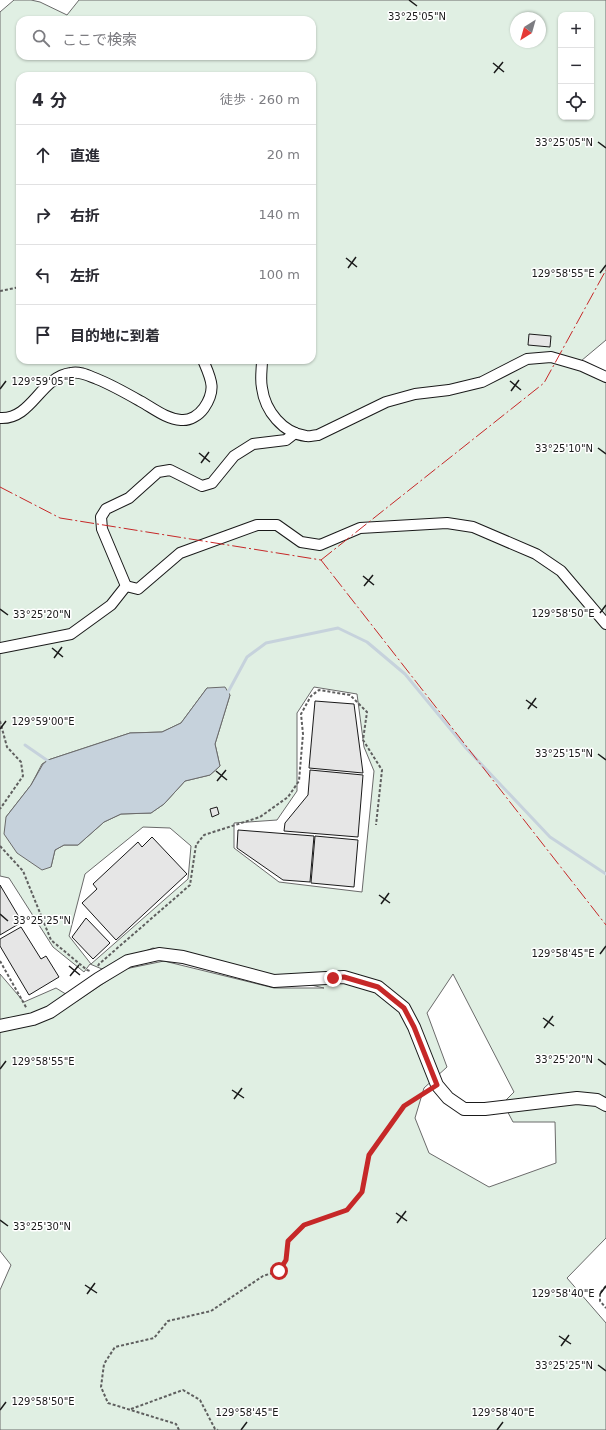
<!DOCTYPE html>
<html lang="ja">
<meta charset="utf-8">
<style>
body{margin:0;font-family:"DejaVu Sans","Noto Sans JP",sans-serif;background:#f2f2f3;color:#2b2b33}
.controls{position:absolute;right:12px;top:12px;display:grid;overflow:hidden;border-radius:8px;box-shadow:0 1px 3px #0004}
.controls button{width:36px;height:36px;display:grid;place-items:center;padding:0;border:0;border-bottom:1px solid #e1e1e2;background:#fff;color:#2b2b33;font:20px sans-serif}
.compass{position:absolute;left:510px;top:12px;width:36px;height:36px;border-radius:50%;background:#fff;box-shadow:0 1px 3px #0004;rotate:217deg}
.stop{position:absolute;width:12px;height:12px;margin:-9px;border:3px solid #c62828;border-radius:50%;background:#fff}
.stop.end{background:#c62828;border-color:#fff;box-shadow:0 1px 4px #0008}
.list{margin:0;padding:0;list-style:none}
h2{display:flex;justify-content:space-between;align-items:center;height:52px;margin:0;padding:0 16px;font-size:17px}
h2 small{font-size:13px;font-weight:400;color:#7c7c81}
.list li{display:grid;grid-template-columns:26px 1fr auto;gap:12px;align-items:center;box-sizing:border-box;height:60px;padding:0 16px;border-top:1px solid #e1e1e2}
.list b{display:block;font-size:15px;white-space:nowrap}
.list em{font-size:13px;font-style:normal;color:#7c7c81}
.icon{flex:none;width:22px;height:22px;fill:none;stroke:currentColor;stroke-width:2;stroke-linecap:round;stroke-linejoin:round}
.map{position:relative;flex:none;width:606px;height:1430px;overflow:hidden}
.search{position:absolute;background:#fff;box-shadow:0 1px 3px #0004;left:16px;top:16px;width:300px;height:44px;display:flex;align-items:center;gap:10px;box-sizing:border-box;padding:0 14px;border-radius:12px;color:#7c7c81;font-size:15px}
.panel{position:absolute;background:#fff;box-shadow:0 1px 3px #0004;left:16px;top:72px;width:300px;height:292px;border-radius:12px}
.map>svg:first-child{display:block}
</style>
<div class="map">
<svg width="606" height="1430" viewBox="0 0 606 1430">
<rect width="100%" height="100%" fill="#fff"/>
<path fill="#e0efe3" stroke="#6a6a6a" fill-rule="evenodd" d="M14 0H31L40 2 67 15 79 0H606V340L575 366 606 381V1238L567 1278 606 1323V1430H0V1290L11 1265 0 1251V974L24 1002 56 988 77 1001 125 969 164 961 274 988H324L153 948 102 969 90 964 84 972 53 947 9 878 0 876V12ZM561 15H591V117H561ZM516 18H540V42H516ZM20 20H312V56H20ZM20 76H312V360H20ZM314 687 357 694 364 747 374 771 362 892 279 882 234 848V823L277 820 297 791V713ZM207 688 230 695 215 744 220 766 210 775 185 781 164 804 151 813 121 814 104 822 78 845H64L55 850 51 867 6 817 31 785 42 764 48 760 130 733 162 732 181 723ZM143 827 170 828 191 846 188 879 91 964 69 936 85 874ZM453 974 514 1092 503 1103 513 1122H555L556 1163 489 1187 429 1153 415 1118 424 1088 447 1067 427 1013Z"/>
<polygon fill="#c6d2dc" stroke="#6a6a6a" points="225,687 230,695 215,744 220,766 210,775 185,781 164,804 151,813 121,814 104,822 78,845 64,845 55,850 51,867 42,870 17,853 4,834 6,817 31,785 43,764 48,760 130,733 162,732 181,723 207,688"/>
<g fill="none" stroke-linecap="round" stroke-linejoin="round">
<g stroke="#c6d2dc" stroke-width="3">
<polyline points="227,694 247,657 266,643 338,628 367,642 405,674 466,748 550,837 606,874"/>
<polyline points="25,745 51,763"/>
</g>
</g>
<g fill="#e6e6e6" stroke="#1a1a1a">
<polygon points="529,334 551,336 550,347 528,345"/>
<polygon points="315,701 354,704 363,773 309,768"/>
<polygon points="310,770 363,775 358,837 284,831 285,823 308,795"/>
<polygon points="217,807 219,814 212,817 210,809"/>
<polygon points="238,830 314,836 310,882 283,880 237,848"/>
<polygon points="315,836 358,840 354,887 311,883"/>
<polygon points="152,837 187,874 116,940 82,903 97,889 93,884 138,842 142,847"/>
<polygon points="0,885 22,922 0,935"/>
<polygon points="86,918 110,943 93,959 72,937"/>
<polygon points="21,927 41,959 46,956 59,977 29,995 0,946 0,939"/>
</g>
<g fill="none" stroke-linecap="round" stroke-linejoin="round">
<defs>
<g id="minor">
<path d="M262 360C262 369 260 379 262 388 265 411 283 433 306 436 310 437 314 435 318 435L386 402 415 394 449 390 482 382 527 359 551 357 582 366 606 377"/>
<path d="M0 418C32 420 40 377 71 373 80 371 89 376 97 379 112 385 126 393 140 401 153 408 166 419 181 420 190 421 199 415 204 408 217 389 211 379 203 360"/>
<polyline points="126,586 138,589 180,553 257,525 277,525 301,542 320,545 360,528 447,523 473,527 536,554 561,571 606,624"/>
<polyline points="126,586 102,529 101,517 106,509 129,498 158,472 170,470 202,486 212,483 234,456 253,444 286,440 295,433"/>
<polyline points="0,648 71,634 111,605 126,586"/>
</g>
<polyline id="tertiary" points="0,1026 33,1019 50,1012 98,979 128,961 159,954 183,957 274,981 344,977 378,987 404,1008 414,1027 437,1085 448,1098 464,1109 485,1109 577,1098 597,1100 606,1105"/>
</defs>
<use href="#minor" stroke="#1a1a1a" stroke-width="12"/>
<use href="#tertiary" stroke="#1a1a1a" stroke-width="14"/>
<g stroke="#5f5f5f" stroke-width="2" stroke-dasharray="3 2" stroke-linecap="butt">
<polyline points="0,291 20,287"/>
<polyline points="0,721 7,747 21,762 23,776 0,809"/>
<polyline points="0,846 23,871 51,940 87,970 90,971"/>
<polyline points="0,961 27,1009"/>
<polyline points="98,966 99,964 190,885 196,845 204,835 260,817 288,797 299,781 303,734 301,714 311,696 319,690 350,695 367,712 363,740 382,770 376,825"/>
<polyline points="606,1286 600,1293 600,1301 606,1308"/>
<polyline points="131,1409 183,1390 200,1400 215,1429 218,1430"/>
<polyline points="179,1430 176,1424 108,1403 101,1387 104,1364 115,1347 154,1338 168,1321 211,1311 263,1276 279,1271 286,1260 288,1241 304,1225 347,1210 362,1192 369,1155 404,1106 429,1090"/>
</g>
<use href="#minor" stroke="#fff" stroke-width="10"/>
<use href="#tertiary" stroke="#fff" stroke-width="12"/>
<g stroke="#c62828" stroke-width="1" stroke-dasharray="14 3 2 3" stroke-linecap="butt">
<polyline points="0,487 60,518 321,560 606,925"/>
<polyline points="321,560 544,383 606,270"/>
</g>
</g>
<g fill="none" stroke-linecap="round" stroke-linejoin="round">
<polyline stroke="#c62828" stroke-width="5" points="279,1271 286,1260 288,1241 304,1225 347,1210 362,1192 369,1155 404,1106 437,1085 414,1027 404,1008 378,987 344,977 333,978"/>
</g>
<path fill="none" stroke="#1a1a1a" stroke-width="1.5" d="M409 0 417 6M493 63 504 72M494 73 503 62M598 142 606 148M346 258 357 267M348 268 356 257M600 273 606 265M510 381 521 390M0 389 6 381M511 391 519 380M598 448 606 454M199 453 210 462M201 463 209 452M363 576 374 585M364 586 373 575M0 609 8 615M600 613 606 605M52 648 63 657M54 658 62 647M526 700 537 708M528 709 536 698M0 729 6 721M598 754 606 760M216 771 227 780M217 781 226 770M379 895 390 903M381 904 389 893M0 914 8 921M600 954 606 946M69 966 80 975M70 976 79 965M543 1018 554 1026M544 1028 553 1016M598 1059 606 1065M0 1069 6 1061M232 1090 244 1098M234 1099 242 1088M396 1213 407 1221M0 1220 8 1226M397 1223 406 1211M85 1285 97 1293M87 1294 95 1283M600 1294 606 1286M559 1336 571 1344M561 1346 569 1335M598 1365 606 1371M0 1410 6 1402M241 1430 247 1422M497 1430 503 1422"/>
<g font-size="10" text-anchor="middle" fill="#1a1a1a" stroke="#fff" stroke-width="3" stroke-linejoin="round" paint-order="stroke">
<text x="417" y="20">33°25'05"N</text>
<text x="564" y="146">33°25'05"N</text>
<text x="563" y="277">129°58'55"E</text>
<text x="43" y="385">129°59'05"E</text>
<text x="564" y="452">33°25'10"N</text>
<text x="563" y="617">129°58'50"E</text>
<text x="42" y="618">33°25'20"N</text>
<text x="43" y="725">129°59'00"E</text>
<text x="564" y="757">33°25'15"N</text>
<text x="42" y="924">33°25'25"N</text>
<text x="563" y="957">129°58'45"E</text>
<text x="564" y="1063">33°25'20"N</text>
<text x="43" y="1065">129°58'55"E</text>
<text x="42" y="1230">33°25'30"N</text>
<text x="563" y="1297">129°58'40"E</text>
<text x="564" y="1369">33°25'25"N</text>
<text x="43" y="1405">129°58'50"E</text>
<text x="247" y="1416">129°58'45"E</text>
<text x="503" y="1416">129°58'40"E</text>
</g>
</svg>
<div class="controls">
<button>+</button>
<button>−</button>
<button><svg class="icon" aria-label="locate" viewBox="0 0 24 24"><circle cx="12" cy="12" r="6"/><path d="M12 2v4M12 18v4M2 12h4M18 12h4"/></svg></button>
</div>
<svg class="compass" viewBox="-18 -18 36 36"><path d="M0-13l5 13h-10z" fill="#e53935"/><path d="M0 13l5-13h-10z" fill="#7c7c81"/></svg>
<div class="stop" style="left:279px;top:1271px"></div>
<div class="stop end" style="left:333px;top:978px"></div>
<div class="search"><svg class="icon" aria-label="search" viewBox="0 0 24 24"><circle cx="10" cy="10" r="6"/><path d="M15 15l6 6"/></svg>ここで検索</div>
<section class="panel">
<h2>4 分<small>徒歩 · 260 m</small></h2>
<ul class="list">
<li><svg class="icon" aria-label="ahead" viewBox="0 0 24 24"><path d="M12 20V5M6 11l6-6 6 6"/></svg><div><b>直進</b></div><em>20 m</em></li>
<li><svg class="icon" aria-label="right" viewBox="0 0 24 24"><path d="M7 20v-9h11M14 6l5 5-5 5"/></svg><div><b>右折</b></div><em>140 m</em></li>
<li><svg class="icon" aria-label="left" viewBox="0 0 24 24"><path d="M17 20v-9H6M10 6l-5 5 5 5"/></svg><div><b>左折</b></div><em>100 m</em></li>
<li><svg class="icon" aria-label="arrive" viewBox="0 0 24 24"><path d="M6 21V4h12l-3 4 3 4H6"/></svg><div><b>目的地に到着</b></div></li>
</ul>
</section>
</div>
